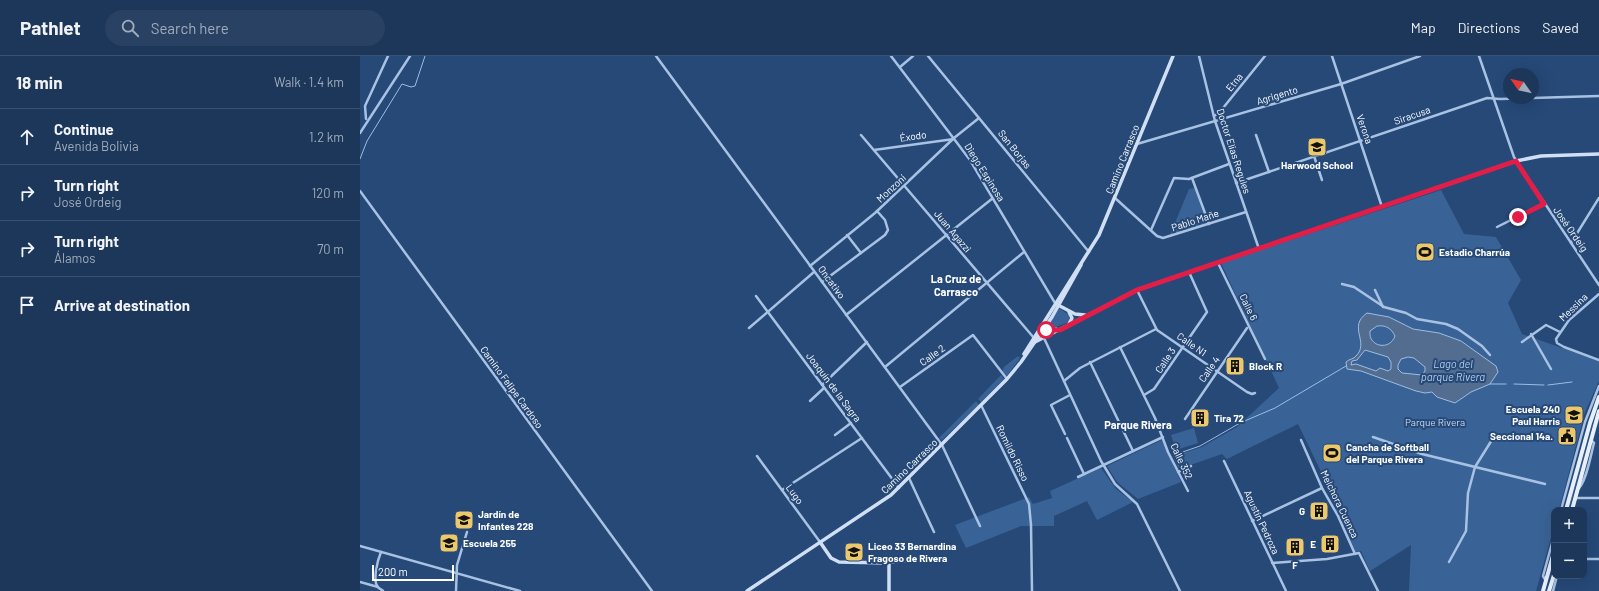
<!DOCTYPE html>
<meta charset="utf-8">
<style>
body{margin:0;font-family:Barlow,sans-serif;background:#294263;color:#f1f3f6}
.controls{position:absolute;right:12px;bottom:12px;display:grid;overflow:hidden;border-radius:8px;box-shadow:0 4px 16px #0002}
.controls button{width:36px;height:36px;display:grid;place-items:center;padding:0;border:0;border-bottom:1px solid #3a5170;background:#1c375a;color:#f1f3f6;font:20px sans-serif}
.compass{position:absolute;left:1143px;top:12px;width:36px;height:36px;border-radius:50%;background:#1c375a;box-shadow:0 4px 16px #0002;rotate:304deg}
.scale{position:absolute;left:12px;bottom:10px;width:82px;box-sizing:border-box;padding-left:4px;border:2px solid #fff;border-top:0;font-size:11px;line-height:14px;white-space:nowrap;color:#fff;-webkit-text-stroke:3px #264978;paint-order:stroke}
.stop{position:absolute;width:12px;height:12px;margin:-9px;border:3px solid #e11d48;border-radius:50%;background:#fff}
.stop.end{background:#e11d48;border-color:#fff;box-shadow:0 1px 4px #0008}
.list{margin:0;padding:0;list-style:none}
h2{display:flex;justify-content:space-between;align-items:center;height:52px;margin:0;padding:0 16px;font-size:17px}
h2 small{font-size:13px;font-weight:400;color:#a0acbb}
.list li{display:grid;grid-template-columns:26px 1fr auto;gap:12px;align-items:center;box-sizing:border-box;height:56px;padding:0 16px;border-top:1px solid #3a5170}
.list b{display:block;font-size:15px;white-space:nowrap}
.list p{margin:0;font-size:13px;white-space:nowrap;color:#a0acbb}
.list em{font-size:13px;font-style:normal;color:#a0acbb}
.icon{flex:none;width:22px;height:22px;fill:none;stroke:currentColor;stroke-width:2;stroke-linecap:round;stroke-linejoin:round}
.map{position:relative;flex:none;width:1239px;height:535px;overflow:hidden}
header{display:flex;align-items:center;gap:24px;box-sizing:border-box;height:56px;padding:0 20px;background:#1c375a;border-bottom:1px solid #3a5170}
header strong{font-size:19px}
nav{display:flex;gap:22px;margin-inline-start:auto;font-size:14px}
.search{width:280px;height:36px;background:#294263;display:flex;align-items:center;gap:10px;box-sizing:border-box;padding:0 14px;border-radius:22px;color:#a0acbb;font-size:15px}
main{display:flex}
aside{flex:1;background:#1c375a}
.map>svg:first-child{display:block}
</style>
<header>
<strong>Pathlet</strong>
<div class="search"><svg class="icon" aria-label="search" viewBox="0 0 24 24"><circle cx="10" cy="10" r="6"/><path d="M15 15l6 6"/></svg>Search here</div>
<nav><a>Map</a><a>Directions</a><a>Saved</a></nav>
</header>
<main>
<aside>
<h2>18 min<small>Walk · 1.4 km</small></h2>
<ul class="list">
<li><svg class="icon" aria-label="ahead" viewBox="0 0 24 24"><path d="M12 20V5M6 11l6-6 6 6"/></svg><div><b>Continue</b><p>Avenida Bolivia</p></div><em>1.2 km</em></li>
<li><svg class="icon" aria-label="right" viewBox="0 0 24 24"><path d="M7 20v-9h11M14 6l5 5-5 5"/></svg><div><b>Turn right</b><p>José Ordeig</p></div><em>120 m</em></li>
<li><svg class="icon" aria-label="right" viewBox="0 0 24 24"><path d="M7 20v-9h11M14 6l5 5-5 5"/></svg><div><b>Turn right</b><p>Álamos</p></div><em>70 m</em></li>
<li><svg class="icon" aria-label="arrive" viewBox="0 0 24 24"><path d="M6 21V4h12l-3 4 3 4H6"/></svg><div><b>Arrive at destination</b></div></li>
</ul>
</aside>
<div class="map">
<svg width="1239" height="535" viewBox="0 0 1239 535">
<rect width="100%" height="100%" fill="#264978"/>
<g fill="#396396">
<polygon points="835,132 846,166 845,168 810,179 829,133"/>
<polygon points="1081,134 1104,178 1136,181 1161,224 1148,247 1162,278 1239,305 1239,325 1225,356 1199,454 1194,454 1194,471 1176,535 1049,535 1051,489 1010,515 1001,495 995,496 964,427 966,426 938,368 867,403 862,398 819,413 813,400 842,391 877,371 919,332 861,207"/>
<polygon points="699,252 709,259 709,266 688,274 686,272"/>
<polygon points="658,300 660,302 647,320 642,316 644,311"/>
<polygon points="641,319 644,323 621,346 618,343"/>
<polygon points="616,345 619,349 582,384 579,382"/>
<polygon points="1239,346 1209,454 1208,454"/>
<polygon points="834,372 838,387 816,394 811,379"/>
<polygon points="802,384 821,426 778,443 757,426 747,410"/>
<polygon points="741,412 756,433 773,446 737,464 727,445 694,460 694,470 661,470 606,492 595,469 669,441 673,448 692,442 690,435"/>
</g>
<path fill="#536d90" stroke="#9cbde4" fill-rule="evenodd" d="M1007 257 1029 261 1053 273 1079 277 1101 285 1136 310 1138 316 1130 328 1111 336 1095 347 1077 341 1072 336 1065 337 1056 335 1001 315 987 313 986 306C989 303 994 303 996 300 1010 286 987 271 1007 257ZM1017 270C1026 269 1031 272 1035 280 1030 295 1008 291 1010 275ZM1005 294 1028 301 1031 306V313L1028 315 1020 312 1016 315 996 308 991 309 992 305 997 304ZM1048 301 1054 302 1065 311V315L1062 319 1042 317 1038 313V309L1041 303Z"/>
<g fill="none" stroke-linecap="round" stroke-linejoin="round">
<g stroke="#9cbde4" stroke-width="1">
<polyline points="0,103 7,85 42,28 51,31 55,30 65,0"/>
<polyline points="1130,328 1146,328"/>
<polyline points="1154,328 1184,329"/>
<polyline points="1188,329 1212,326"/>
<polyline points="814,399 840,390 880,367 915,352 986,310"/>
</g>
<g stroke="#a8c2e3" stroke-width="2.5">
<polyline points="296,0 582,389 620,470"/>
<polyline points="531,0 610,104 695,247"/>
<polyline points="568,0 729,196"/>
<polyline points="839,0 855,65 899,193"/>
<polyline points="972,0 1022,151"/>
<polyline points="1119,0 1154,101 1239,229"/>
<polyline points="540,11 553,0"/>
<polyline points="854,60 859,57 905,0"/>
<polyline points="6,63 5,50 28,0"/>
<polyline points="0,77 50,0"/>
<polyline points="501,79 674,282"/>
<polyline points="896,79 909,116"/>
<polyline points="777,88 981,28 1060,0"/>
<polyline points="514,94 594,83"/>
<polyline points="954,100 962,124"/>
<polyline points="832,122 849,168"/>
<polyline points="876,127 1127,42 1140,43 1239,40"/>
<polyline points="0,135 292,535"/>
<polyline points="755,142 797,180 803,182 886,156"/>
<polyline points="1137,171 1183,148"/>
<polyline points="791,174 814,122 829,123 869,108"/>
<polyline points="487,179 501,197"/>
<polyline points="1211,187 1239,142"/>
<polyline points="858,207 905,303"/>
<polyline points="450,210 515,157 594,82 619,62"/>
<polyline points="462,226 525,179 528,174 525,164 517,155"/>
<polyline points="982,228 994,231 1024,251 1046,257 1057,263 1086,268 1098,273 1122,290 1130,299"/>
<polyline points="777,234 797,274 887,336 892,338 895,337"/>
<polyline points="1015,234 1023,251"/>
<polyline points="1239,238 1209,264 1196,283 1197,287 1204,291 1239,304"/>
<polyline points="396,240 539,432"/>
<polyline points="486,259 633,142"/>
<polyline points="389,272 454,216"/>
<polyline points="1171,278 1191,313"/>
<polyline points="684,282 741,405 755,428 777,448 820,535"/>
<polyline points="1162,286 1186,269 1200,276"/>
<polyline points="760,291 795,362 808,396 828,435"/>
<polyline points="730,306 773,395"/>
<polyline points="525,311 664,196"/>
<polyline points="704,325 720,312 796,273"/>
<polyline points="462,329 507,286"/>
<polyline points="540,331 613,279 647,323"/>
<polyline points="784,339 794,333 847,256 829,216"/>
<polyline points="450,345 464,332"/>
<polyline points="621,349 669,448 671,469 672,535"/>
<polyline points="825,363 887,272"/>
<polyline points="705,378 691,349 710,339"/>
<polyline points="475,379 491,367"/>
<polyline points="1013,381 1062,398 1185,428"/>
<polyline points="707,382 724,418"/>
<polyline points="941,384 962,432 978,460 995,498"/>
<polyline points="397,400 460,486"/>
<polyline points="864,405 926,535"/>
<polyline points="818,416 831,410"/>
<polyline points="718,421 803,381"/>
<polyline points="549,422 574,476"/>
<polyline points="422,434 502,382"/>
<path d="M1217 434C1226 428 1231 398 1234 387L1231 384"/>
<polyline points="1216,442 1239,442"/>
<polyline points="1201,454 1225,366 1239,330"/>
<polyline points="892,465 962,432"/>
<polyline points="0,490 160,535"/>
<path d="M21 496C18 503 12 525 18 531 19 533 21 533 23 535"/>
<polyline points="1224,503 1239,503"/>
<polyline points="1089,506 1106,475 1108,437 1115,411 1135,379"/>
<polyline points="529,507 562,503"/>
<polyline points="912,507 967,503 999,497 1018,535"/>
<polyline points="1186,525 1183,520 1194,480"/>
<polyline points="0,526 18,531"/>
<polyline points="96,535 97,509 107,476"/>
<polyline points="1193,535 1197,520"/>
</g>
<g stroke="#d0dff3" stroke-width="3.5">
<polyline points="698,249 715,258 725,259"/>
<polyline points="709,256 712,262 709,268"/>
<polyline points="684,272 689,276 696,273"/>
<polyline points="675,286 777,234 1156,105 1181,100 1239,98"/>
<polyline points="664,298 739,179 813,0"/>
<polyline points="460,486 471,502 479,506 529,507 529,535"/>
<polyline points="387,535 531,439 647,323 661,306 692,261 721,209"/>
</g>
<g stroke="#e7effc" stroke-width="4">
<polyline points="1206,454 1230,367 1239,341"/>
<polyline points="1212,454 1239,355"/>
<polyline points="1183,535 1194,496"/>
<polyline points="1189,535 1194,519"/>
</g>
</g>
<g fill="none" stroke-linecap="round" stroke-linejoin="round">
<polyline stroke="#e11d48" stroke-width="5" points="686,274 700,274 777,234 1156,105 1184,148 1158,161"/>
</g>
<defs>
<symbol id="school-square" viewBox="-11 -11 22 22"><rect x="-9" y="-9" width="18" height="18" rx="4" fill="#ecc86d" stroke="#264978"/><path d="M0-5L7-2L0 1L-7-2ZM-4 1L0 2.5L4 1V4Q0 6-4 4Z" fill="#111"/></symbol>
<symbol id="stadium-square" viewBox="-11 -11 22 22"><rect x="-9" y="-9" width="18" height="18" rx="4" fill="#ecc86d" stroke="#264978"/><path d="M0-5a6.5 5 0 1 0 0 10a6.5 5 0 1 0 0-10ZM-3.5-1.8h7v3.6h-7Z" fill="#111"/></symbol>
<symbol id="building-square" viewBox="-11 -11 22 22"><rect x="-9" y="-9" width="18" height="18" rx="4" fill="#ecc86d" stroke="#264978"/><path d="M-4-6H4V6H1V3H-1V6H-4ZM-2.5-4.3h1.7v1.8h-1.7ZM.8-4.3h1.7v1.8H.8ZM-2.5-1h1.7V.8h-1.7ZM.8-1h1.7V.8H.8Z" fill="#111"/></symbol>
<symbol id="civic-square" viewBox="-11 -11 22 22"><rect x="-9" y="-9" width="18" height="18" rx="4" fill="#ecc86d" stroke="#264978"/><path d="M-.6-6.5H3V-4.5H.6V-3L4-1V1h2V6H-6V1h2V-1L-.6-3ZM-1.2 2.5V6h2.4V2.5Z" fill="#111"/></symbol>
</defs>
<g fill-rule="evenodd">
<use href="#school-square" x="946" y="80" width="22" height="22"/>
<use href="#stadium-square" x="1054" y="185" width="22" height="22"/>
<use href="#building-square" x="864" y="299" width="22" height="22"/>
<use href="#school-square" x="1203" y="348" width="22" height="22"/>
<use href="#building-square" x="829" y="351" width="22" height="22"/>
<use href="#civic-square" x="1196" y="369" width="22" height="22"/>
<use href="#stadium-square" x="961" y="386" width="22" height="22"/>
<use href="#building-square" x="948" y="444" width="22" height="22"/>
<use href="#school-square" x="93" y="453" width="22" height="22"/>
<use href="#school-square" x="78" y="476" width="22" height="22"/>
<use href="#building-square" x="959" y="477" width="22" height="22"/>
<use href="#building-square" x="924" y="480" width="22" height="22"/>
<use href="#school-square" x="483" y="485" width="22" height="22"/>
</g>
<g text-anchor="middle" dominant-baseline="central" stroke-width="4" stroke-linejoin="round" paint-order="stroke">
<g font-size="10" fill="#fff" stroke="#264978">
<text transform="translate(874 26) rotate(-51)">Etna</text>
<text transform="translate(917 39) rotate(-17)">Agrigento</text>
<text transform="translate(1052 59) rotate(-19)">Siracusa</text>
<text transform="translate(1005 73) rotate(71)">Verona</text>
<text transform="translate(553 80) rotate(-8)">Éxodo</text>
<text transform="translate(655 93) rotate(51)">San Borjas</text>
<text transform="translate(874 95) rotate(72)">Doctor Elias Regules</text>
<text transform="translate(762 103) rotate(-68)">Camino Carrasco</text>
<text transform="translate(625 116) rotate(58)">Diego Espinosa</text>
<text transform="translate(531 132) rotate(-43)">Monzoni</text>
<text transform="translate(835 164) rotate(-18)">Pablo Mañe</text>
<text transform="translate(1211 173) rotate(55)">José Ordeig</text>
<text transform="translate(593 175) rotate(50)">Juan Agazzi</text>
<text transform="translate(472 226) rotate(54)">Oncativo</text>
<text transform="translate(889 251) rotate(64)">Calle 6</text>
<text transform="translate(1213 251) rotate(-44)">Messina</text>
<text transform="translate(832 288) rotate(35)">Calle N1</text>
<text transform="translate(572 299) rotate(-36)">Calle 2</text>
<text transform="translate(805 304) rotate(-56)">Calle 3</text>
<text transform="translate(849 313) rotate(-55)">Calle 4</text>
<text transform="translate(152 331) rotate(54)">Camino Felipe Cardoso</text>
<text transform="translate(474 331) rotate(53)">Joaquín de la Sagra</text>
<text transform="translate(653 397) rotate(64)">Romildo Risso</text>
<text transform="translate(822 405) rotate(65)">Calle 352</text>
<text transform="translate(549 410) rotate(-44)">Camino Carrasco</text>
<text transform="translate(435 438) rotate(54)">Lugo</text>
<text transform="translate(980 448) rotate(64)">Melchora Cuenca</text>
<text transform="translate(902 466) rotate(65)">Agustín Pedroza</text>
</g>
<g font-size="10" font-weight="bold" fill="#fff" stroke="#264978" text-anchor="start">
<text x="957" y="109" text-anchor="middle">Harwood School</text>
<text x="1079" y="196">Estadio Charrúa</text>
<text x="889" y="310">Block R</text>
<text x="1200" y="353" text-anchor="end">Escuela 240<tspan x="1200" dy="12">Paul Harris</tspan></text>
<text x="854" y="362">Tira 72</text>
<text x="1193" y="380" text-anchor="end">Seccional 14a.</text>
<text x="986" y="391">Cancha de Softball<tspan x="986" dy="12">del Parque Rivera</tspan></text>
<text x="945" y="455" text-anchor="end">G</text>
<text x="118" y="458">Jardín de<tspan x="118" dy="12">Infantes 228</tspan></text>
<text x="103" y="487">Escuela 255</text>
<text x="956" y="488" text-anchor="end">E</text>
<text x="508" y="490">Liceo 33 Bernardina<tspan x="508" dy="12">Fragoso de Rivera</tspan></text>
<text x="935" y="509" text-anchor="middle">F</text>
</g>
<g font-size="10" fill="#cadcf3" stroke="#264978">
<text x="1075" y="366">Parque Rivera</text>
</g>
<g font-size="11" font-weight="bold" fill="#fff" stroke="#264978">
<text x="596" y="222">La Cruz de<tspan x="596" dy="13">Carrasco</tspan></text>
<text x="778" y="368">Parque Rivera</text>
</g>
<g font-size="11" font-style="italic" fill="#b3cceb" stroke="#264978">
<text x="1093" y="307">Lago del<tspan x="1093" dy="13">parque Rivera</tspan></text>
</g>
</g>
</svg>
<div class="controls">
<button>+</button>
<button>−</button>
</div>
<svg class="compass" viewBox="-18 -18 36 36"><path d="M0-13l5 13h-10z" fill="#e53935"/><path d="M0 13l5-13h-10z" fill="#a0acbb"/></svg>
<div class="scale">200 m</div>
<div class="stop" style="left:686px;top:274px"></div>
<div class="stop end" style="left:1158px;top:161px"></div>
</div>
</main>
